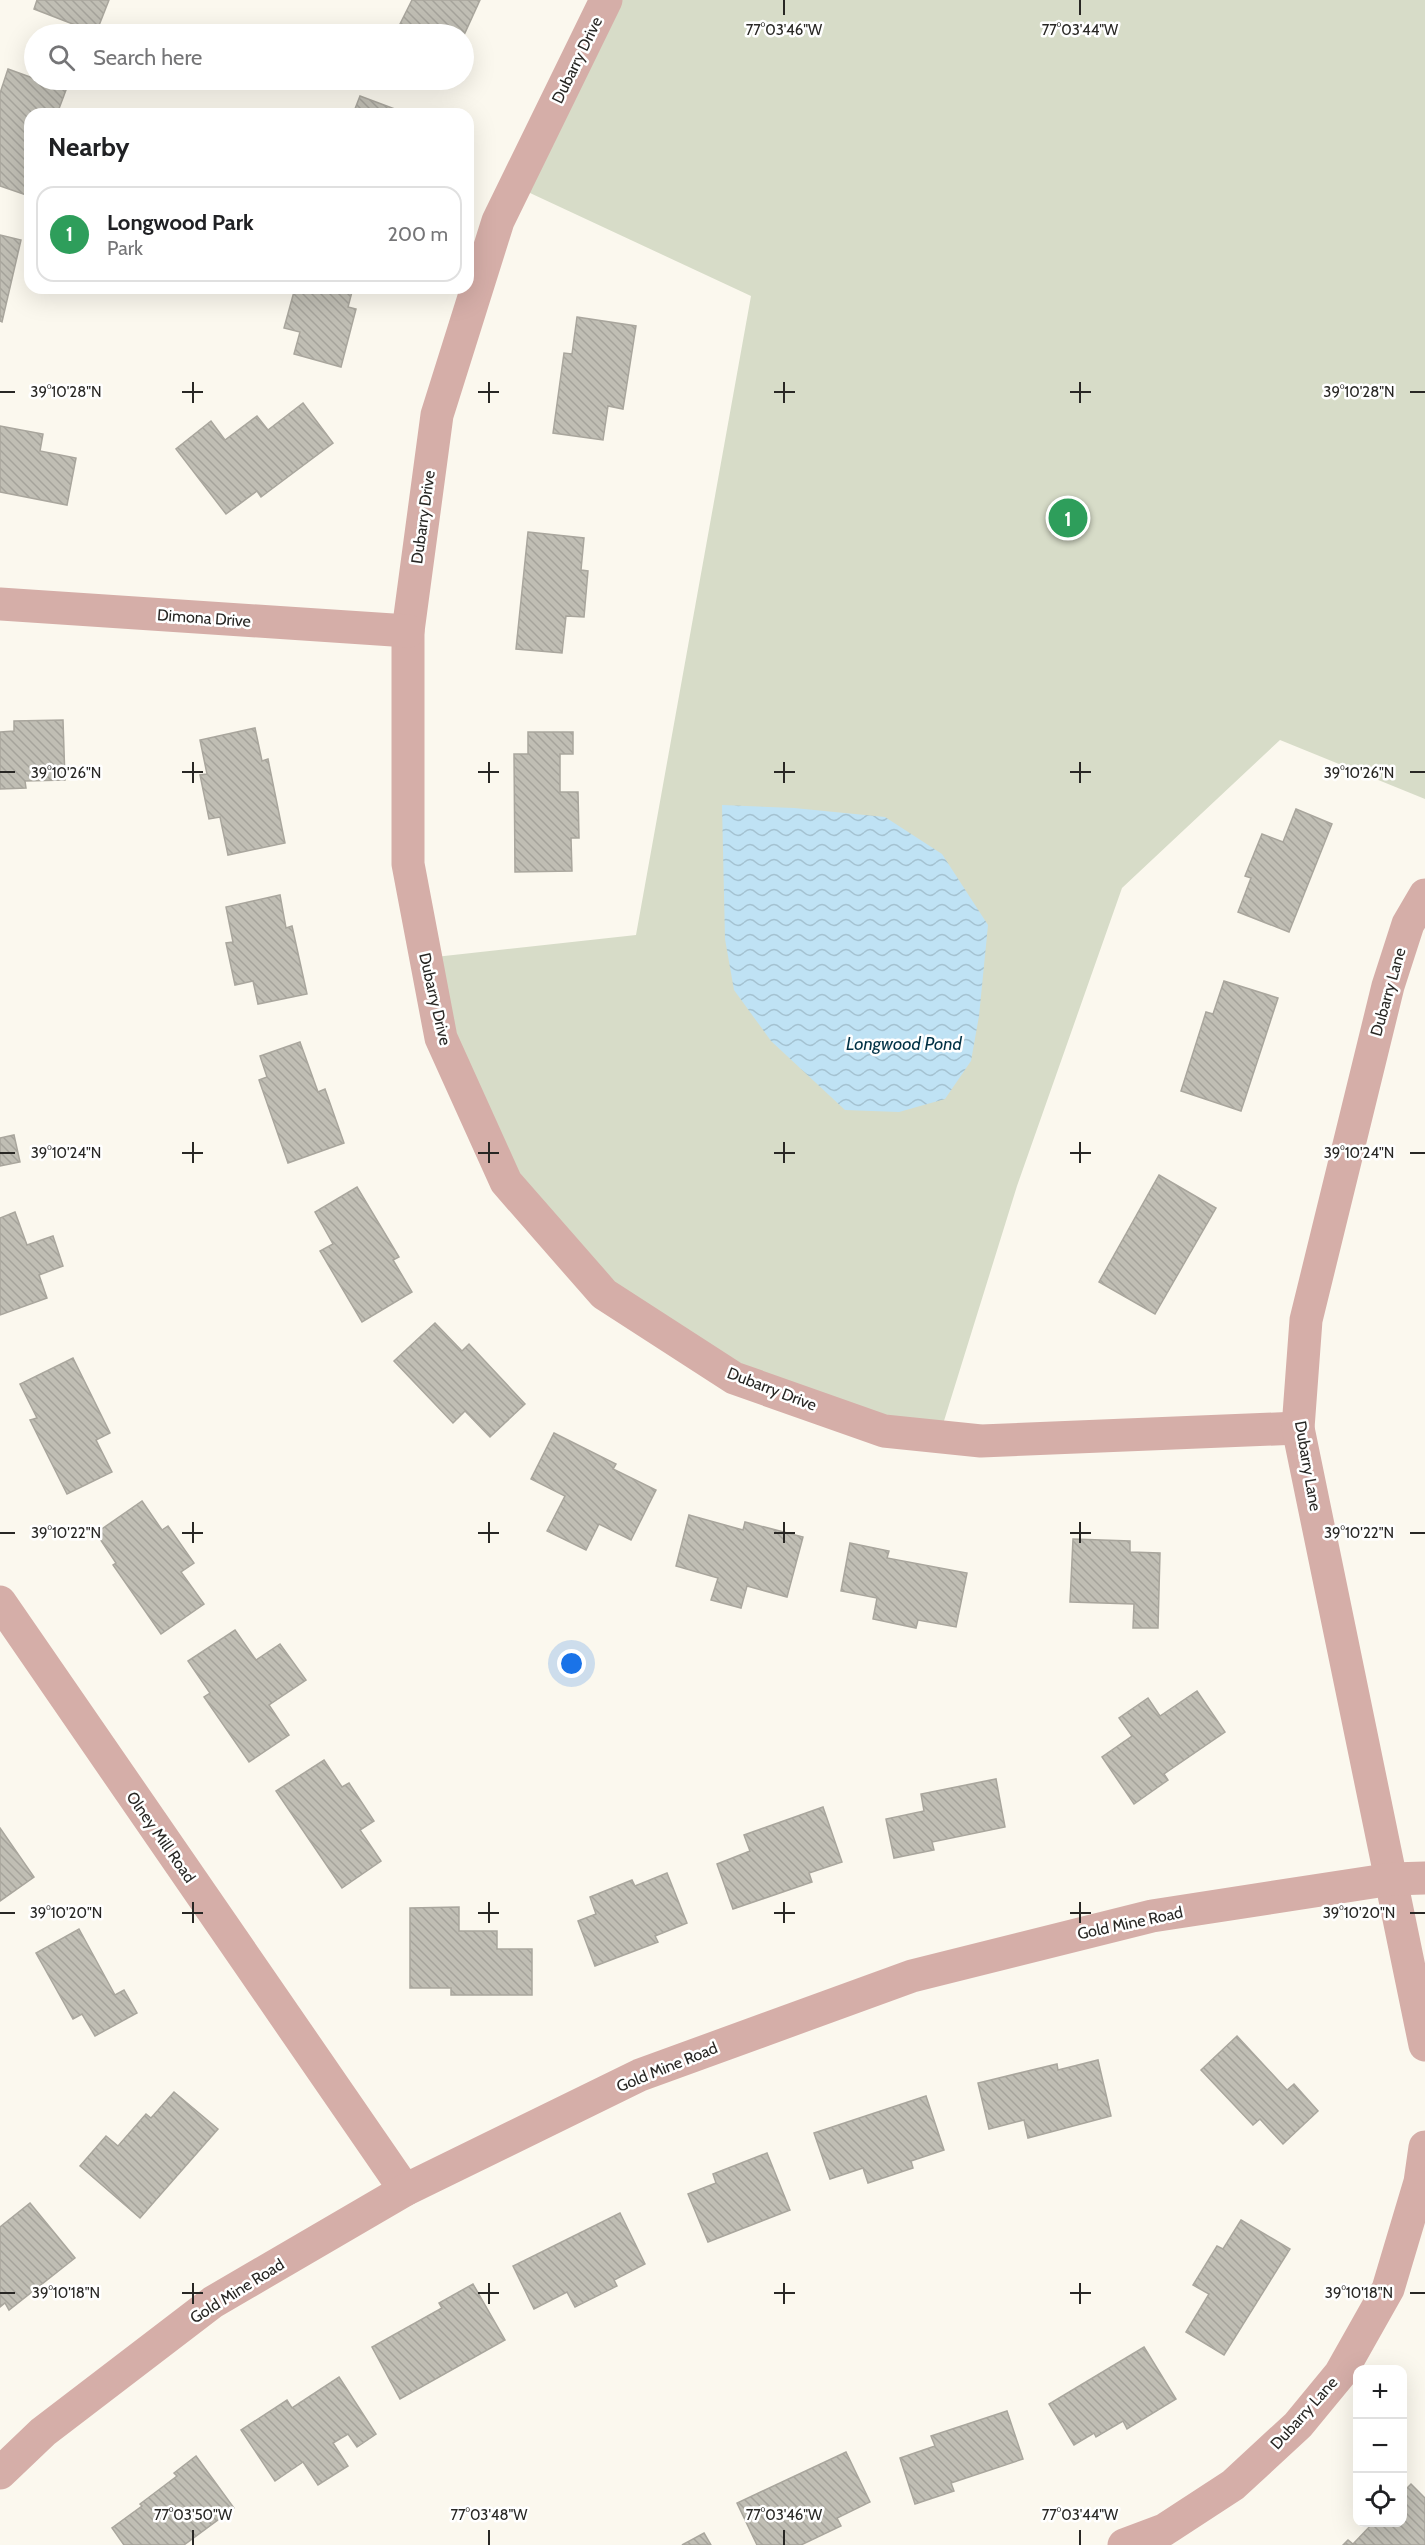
<!DOCTYPE html>
<meta charset="utf-8">
<style>
body{margin:0;font-family:Cabin,sans-serif;background:#f2f2f2;color:#202124}
.controls{position:absolute;right:18px;bottom:18px;display:grid;overflow:hidden;border-radius:12px;box-shadow:0 6px 24px #0002}
.controls button{width:54px;height:54px;display:grid;place-items:center;padding:0;border:0;border-bottom:2px solid #e0e0e0;background:#fff;color:#202124;font:30px sans-serif}
.you{position:absolute;left:572px;top:1664px;width:21px;height:21px;margin:-15px;border:4px solid #fff;border-radius:50%;background:#1a73e8;box-shadow:0 0 0 9px #1a73e833}
.badge{display:grid;place-items:center;width:39px;height:39px;border-radius:50%;background:#9a5727;color:#fff;font-size:20px;font-weight:700}
.pin{position:absolute;translate:-50% -50%;border:3px solid #fff;box-shadow:0 2px 6px #0006}
.list{margin:0;padding:0;list-style:none}
h2{display:flex;justify-content:space-between;align-items:center;height:78px;margin:0;padding:0 24px;font-size:26px}
h2 small{font-size:20px;font-weight:400;color:#757577}
.list li{display:grid;grid-template-columns:39px 1fr auto;gap:18px;align-items:center;box-sizing:border-box;height:96px;margin:0 12px 12px;padding:0 12px;border:2px solid #e0e0e0;border-radius:18px}
.list b{display:block;font-size:22px;white-space:nowrap}
.list p{margin:0;font-size:20px;white-space:nowrap;color:#757577}
.list em{font-size:20px;font-style:normal;color:#757577}
.icon{flex:none;width:33px;height:33px;fill:none;stroke:currentColor;stroke-width:2;stroke-linecap:round;stroke-linejoin:round}
.map{position:relative;flex:none;width:1425px;height:2545px;overflow:hidden}
.search{position:absolute;background:#fff;box-shadow:0 6px 24px #0002;left:24px;top:24px;width:450px;height:66px;display:flex;align-items:center;gap:15px;box-sizing:border-box;padding:0 21px;border-radius:33px;color:#757577;font-size:22px}
.panel{position:absolute;background:#fff;box-shadow:0 6px 24px #0002;left:24px;top:108px;width:450px;height:186px;border-radius:18px}
.map>svg:first-child{display:block}
</style>
<div class="map">
<svg width="1425" height="2545" viewBox="0 0 1425 2545">
<defs>
<pattern id="water-waves" width="16" height="10" patternUnits="userSpaceOnUse" patternTransform="scale(1.5)"><rect width="16" height="10" fill="#bfe2f4"/><path d="M0 5q4-4 8 0t8 0" fill="none" stroke="#a4c2d1"/></pattern>
<pattern id="building-back-hatch" width="6" height="6" patternUnits="userSpaceOnUse" patternTransform="scale(1.5)"><rect width="6" height="6" fill="#c0beb4"/><path d="M-1 5l2 2M0 0l6 6M5-1l2 2" fill="none" stroke="#a5a39b"/></pattern>
</defs>
<rect width="100%" height="100%" fill="#fbf8ee"/>
<polygon fill="#d7dcc8" points="606,0 1425,0 1425,799 1280,740 1122,888 1017,1186 939,1437 734,1378 604,1294 506,1182 426,958 636,935 751,296 515,186"/>
<polygon fill="url(#water-waves)" points="722,805 794,808 885,817 942,854 988,925 979,1016 971,1061 945,1099 899,1112 845,1110 771,1041 734,990 725,939"/>
<g fill="url(#building-back-hatch)" stroke="#a9a69d" stroke-width="1.5">
<polygon points="37,0 109,0 96,33 34,9"/>
<polygon points="412,0 480,0 464,35 456,32 455,34 395,34"/>
<polygon points="8,69 66,90 57,114 30,114 29,196 0,186 0,93"/>
<polygon points="360,96 408,114 353,114"/>
<polygon points="0,235 21,240 2,322 0,321"/>
<polygon points="295,288 353,288 348,307 356,309 341,367 294,354 300,332 284,328"/>
<polygon points="577,317 636,326 623,409 608,406 603,440 553,433 564,353 572,354"/>
<polygon points="303,403 333,443 261,497 257,491 226,514 176,449 211,421 225,440 257,416 268,430"/>
<polygon points="0,426 43,434 40,451 76,458 67,505 0,492"/>
<polygon points="528,532 584,538 581,570 588,571 584,617 566,616 562,653 516,649"/>
<polygon points="63,720 65,780 25,781 26,788 0,789 0,732 14,731 14,721"/>
<polygon points="255,728 262,761 268,759 285,843 228,855 220,817 209,819 200,775 207,774 200,740"/>
<polygon points="528,732 573,732 573,754 560,754 560,792 578,792 579,838 571,838 572,871 515,872 514,754 528,754"/>
<polygon points="1296,809 1332,824 1289,932 1238,912 1251,878 1245,876 1262,834 1283,842"/>
<polygon points="280,895 286,928 292,926 307,994 258,1004 253,981 235,985 226,943 233,942 226,907"/>
<polygon points="1224,981 1278,998 1241,1111 1181,1091 1206,1012 1213,1014"/>
<polygon points="300,1042 318,1092 325,1089 344,1143 288,1163 259,1080 267,1077 260,1056"/>
<polygon points="14,1135 20,1162 0,1166 0,1138"/>
<polygon points="1159,1175 1216,1208 1155,1314 1099,1282"/>
<polygon points="357,1187 399,1257 393,1260 412,1292 362,1322 320,1251 333,1244 315,1212"/>
<polygon points="15,1212 27,1245 53,1236 63,1266 39,1275 47,1298 0,1315 0,1218"/>
<polygon points="435,1323 462,1351 469,1344 525,1404 490,1437 465,1411 453,1423 394,1361"/>
<polygon points="73,1358 110,1433 96,1440 112,1472 67,1494 30,1420 37,1418 20,1384"/>
<polygon points="554,1433 616,1464 613,1469 656,1490 631,1540 599,1524 586,1550 547,1531 565,1496 531,1479"/>
<polygon points="142,1501 162,1530 168,1526 194,1563 181,1572 204,1604 161,1634 113,1565 116,1563 96,1533"/>
<polygon points="689,1515 743,1530 745,1522 803,1537 787,1597 747,1586 741,1608 711,1600 718,1578 676,1566"/>
<polygon points="1073,1539 1130,1541 1130,1552 1160,1553 1158,1628 1133,1628 1134,1604 1070,1602"/>
<polygon points="850,1543 889,1551 887,1558 967,1573 956,1627 918,1620 916,1628 873,1619 877,1598 841,1591"/>
<polygon points="235,1630 256,1660 280,1644 306,1680 269,1705 289,1735 249,1762 204,1697 210,1693 188,1661"/>
<polygon points="1197,1691 1225,1732 1164,1774 1168,1780 1134,1804 1102,1757 1132,1736 1119,1718 1148,1698 1160,1716"/>
<polygon points="324,1760 342,1787 349,1783 374,1821 360,1830 381,1861 342,1888 276,1791"/>
<polygon points="996,1779 1005,1827 932,1842 934,1850 894,1858 886,1819 924,1811 921,1794"/>
<polygon points="823,1807 842,1862 809,1873 812,1882 733,1909 717,1864 750,1851 744,1835"/>
<polygon points="0,1828 34,1877 0,1901"/>
<polygon points="667,1873 687,1923 655,1936 658,1942 595,1966 578,1921 596,1914 590,1897 632,1880 635,1886"/>
<polygon points="459,1907 459,1931 497,1931 497,1949 532,1949 532,1995 451,1995 451,1988 410,1988 410,1908"/>
<polygon points="79,1929 115,1995 124,1990 137,2013 95,2036 82,2014 73,2019 36,1953"/>
<polygon points="1237,2036 1287,2090 1294,2084 1318,2111 1283,2144 1260,2119 1253,2125 1201,2070"/>
<polygon points="1098,2060 1111,2116 1028,2138 1024,2120 989,2129 978,2083 1057,2064 1058,2070"/>
<polygon points="174,2092 218,2129 140,2218 80,2166 106,2136 118,2146 146,2114 151,2118"/>
<polygon points="926,2096 944,2150 911,2161 913,2168 868,2183 863,2168 830,2179 814,2133"/>
<polygon points="767,2153 790,2210 708,2242 688,2194 716,2183 713,2174"/>
<polygon points="30,2203 75,2258 9,2310 5,2303 0,2307 0,2227"/>
<polygon points="620,2213 645,2264 614,2280 617,2286 575,2307 567,2292 534,2309 513,2266"/>
<polygon points="1241,2220 1290,2249 1224,2355 1186,2332 1209,2294 1193,2285 1217,2246 1223,2249"/>
<polygon points="473,2284 505,2340 400,2399 372,2347 442,2308 439,2303"/>
<polygon points="1144,2347 1176,2399 1127,2429 1123,2421 1096,2437 1094,2433 1074,2445 1049,2404"/>
<polygon points="339,2377 376,2434 357,2447 348,2434 333,2443 348,2466 318,2485 303,2462 275,2481 241,2430 287,2400 292,2408"/>
<polygon points="1007,2411 1023,2459 951,2483 954,2491 915,2504 900,2458 935,2446 931,2436"/>
<polygon points="846,2452 870,2502 837,2518 841,2526 801,2545 757,2545 737,2503"/>
<polygon points="196,2456 234,2508 184,2545 124,2545 112,2528 142,2506 140,2504 177,2476 174,2473"/>
<polygon points="1411,2484 1425,2498 1425,2545 1343,2545 1348,2540 1353,2544 1374,2522 1402,2522 1402,2493"/>
<polygon points="704,2533 711,2545 682,2545"/>
</g>
<g fill="none" stroke-linecap="round" stroke-linejoin="round">
<g stroke="#d5aea8" stroke-width="33">
<polyline points="606,0 498,221 437,415 408,631 408,864 441,1038 506,1182 604,1294 734,1378 884,1431 981,1441 1298,1428"/>
<polyline points="0,604 408,631"/>
<polyline points="1425,895 1408,924 1388,986 1306,1320 1298,1428 1425,2045"/>
<polyline points="0,1602 405,2190"/>
<polyline points="0,2473 43,2432 213,2302 405,2190 640,2075 912,1976 1152,1916 1392,1879 1425,1878"/>
<polyline points="1124,2545 1164,2530 1233,2485 1298,2425 1340,2374 1388,2289 1420,2182 1425,2147"/>
</g>
</g>
<path fill="none" stroke="#282724" stroke-width="2" d="M784 0V15M1080 0V15M193 382V403M489 382V403M784 382V403M1080 382V403M0 392H15M182 392H203M478 392H499M774 392H795M1070 392H1091M1410 392H1425M193 762V783M489 762V783M784 762V783M1080 762V783M0 772H15M182 772H203M478 772H499M774 772H795M1070 772H1091M1410 772H1425M193 1142V1163M489 1142V1163M784 1142V1163M1080 1142V1163M0 1153H15M182 1153H203M478 1153H499M774 1153H795M1070 1153H1091M1410 1153H1425M193 1522V1543M489 1522V1543M784 1522V1543M1080 1522V1543M0 1533H15M182 1533H203M478 1533H499M774 1533H795M1070 1533H1091M1410 1533H1425M193 1902V1923M489 1902V1923M784 1902V1923M1080 1902V1923M0 1913H15M182 1913H203M478 1913H499M774 1913H795M1070 1913H1091M1410 1913H1425M193 2283V2304M489 2283V2304M784 2283V2304M1080 2283V2304M0 2293H15M182 2293H203M478 2293H499M774 2293H795M1070 2293H1091M1410 2293H1425M193 2530V2545M489 2530V2545M784 2530V2545M1080 2530V2545"/>
<g text-anchor="middle" dominant-baseline="central" stroke-width="5" stroke-linejoin="round" paint-order="stroke">
<g font-size="16" fill="#282724" stroke="#fff">
<text transform="translate(577 60) rotate(-64)">Dubarry Drive</text>
<text transform="translate(423 517) rotate(-82)">Dubarry Drive</text>
<text transform="translate(204 618) rotate(4)">Dimona Drive</text>
<text transform="translate(1388 992) rotate(-74)">Dubarry Lane</text>
<text transform="translate(435 999) rotate(77)">Dubarry Drive</text>
<text transform="translate(772 1389) rotate(21)">Dubarry Drive</text>
<text transform="translate(1308 1466) rotate(80)">Dubarry Lane</text>
<text transform="translate(161 1837) rotate(55)">Olney Mill Road</text>
<text transform="translate(1130 1923) rotate(-12)">Gold Mine Road</text>
<text transform="translate(667 2067) rotate(-22)">Gold Mine Road</text>
<text transform="translate(237 2291) rotate(-32)">Gold Mine Road</text>
<text transform="translate(1304 2413) rotate(-48)">Dubarry Lane</text>
</g>
<g font-size="18" font-style="italic" fill="#013145" stroke="#fff">
<text x="904" y="1044">Longwood Pond</text>
</g>
</g>
<g font-size="15" text-anchor="middle" fill="#282724" stroke="#fff" stroke-width="5" stroke-linejoin="round" paint-order="stroke">
<text x="784" y="35">77°03'46"W</text>
<text x="1080" y="35">77°03'44"W</text>
<text x="66" y="397">39°10'28"N</text>
<text x="1359" y="397">39°10'28"N</text>
<text x="66" y="778">39°10'26"N</text>
<text x="1359" y="778">39°10'26"N</text>
<text x="66" y="1158">39°10'24"N</text>
<text x="1359" y="1158">39°10'24"N</text>
<text x="66" y="1538">39°10'22"N</text>
<text x="1359" y="1538">39°10'22"N</text>
<text x="66" y="1918">39°10'20"N</text>
<text x="1359" y="1918">39°10'20"N</text>
<text x="66" y="2298">39°10'18"N</text>
<text x="1359" y="2298">39°10'18"N</text>
<text x="193" y="2520">77°03'50"W</text>
<text x="489" y="2520">77°03'48"W</text>
<text x="784" y="2520">77°03'46"W</text>
<text x="1080" y="2520">77°03'44"W</text>
</g>
</svg>
<div class="controls">
<button>+</button>
<button>−</button>
<button><svg class="icon" aria-label="locate" viewBox="0 0 24 24"><circle cx="12" cy="12" r="6"/><path d="M12 2v4M12 18v4M2 12h4M18 12h4"/></svg></button>
</div>
<div class="you"></div>
<div class="pin badge" style="left:1068px;top:518px;background:#2e9e5b">1</div>
<div class="search"><svg class="icon" aria-label="search" viewBox="0 0 24 24"><circle cx="10" cy="10" r="6"/><path d="M15 15l6 6"/></svg>Search here</div>
<section class="panel">
<h2>Nearby<small></small></h2>
<ul class="list">
<li><span class="badge" style="background:#2e9e5b">1</span><div><b>Longwood Park</b><p>Park</p></div><em>200 m</em></li>
</ul>
</section>
</div>
